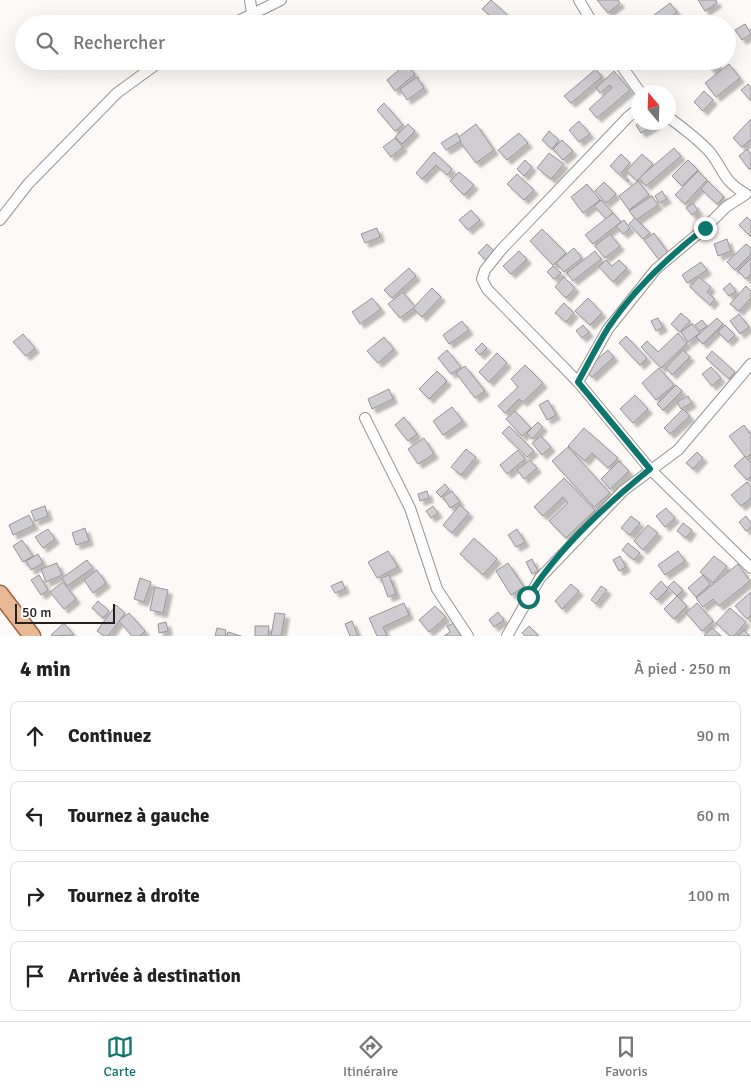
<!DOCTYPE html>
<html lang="fr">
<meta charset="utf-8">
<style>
body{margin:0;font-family:Signika,sans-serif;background:#f6f6f6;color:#222}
.compass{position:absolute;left:631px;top:85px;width:45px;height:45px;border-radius:50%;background:#fff;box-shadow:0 5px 20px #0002;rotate:341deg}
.scale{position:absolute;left:15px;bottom:12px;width:100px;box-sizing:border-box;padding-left:5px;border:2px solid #222120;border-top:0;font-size:14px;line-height:18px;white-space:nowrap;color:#222120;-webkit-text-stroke:4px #fff;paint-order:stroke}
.stop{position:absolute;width:15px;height:15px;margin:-11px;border:4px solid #0f766e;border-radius:50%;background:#fff}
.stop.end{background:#0f766e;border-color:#fff;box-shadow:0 1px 5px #0008}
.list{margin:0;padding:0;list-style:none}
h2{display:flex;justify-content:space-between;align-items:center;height:65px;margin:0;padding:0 20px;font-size:21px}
h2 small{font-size:16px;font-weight:400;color:#767676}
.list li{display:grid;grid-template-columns:32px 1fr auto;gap:15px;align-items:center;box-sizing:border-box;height:70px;margin:0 10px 10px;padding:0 10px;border:1px solid #e0e0e0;border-radius:8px}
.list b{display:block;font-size:19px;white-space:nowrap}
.list em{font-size:16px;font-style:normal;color:#767676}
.icon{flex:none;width:28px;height:28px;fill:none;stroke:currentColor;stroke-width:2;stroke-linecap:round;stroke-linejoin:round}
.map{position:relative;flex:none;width:751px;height:636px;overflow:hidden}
.search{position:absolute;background:#fff;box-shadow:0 5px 20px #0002;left:15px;right:15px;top:15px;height:55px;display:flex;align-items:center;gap:12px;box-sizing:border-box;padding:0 18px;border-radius:28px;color:#767676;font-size:19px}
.sheet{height:385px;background:#fff}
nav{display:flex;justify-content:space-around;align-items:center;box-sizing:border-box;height:70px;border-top:1px solid #e0e0e0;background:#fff;font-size:14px;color:#767676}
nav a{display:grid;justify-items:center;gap:2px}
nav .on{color:#0f766e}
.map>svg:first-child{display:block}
</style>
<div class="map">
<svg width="751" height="636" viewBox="0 0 751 636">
<defs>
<filter id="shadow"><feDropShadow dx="4.5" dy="4.5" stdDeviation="1" flood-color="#0004"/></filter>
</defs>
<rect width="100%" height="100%" fill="#fdf9f6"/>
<g fill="#cfcdd1" stroke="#979599" filter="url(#shadow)">
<polygon points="491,0 513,20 509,24 500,24 482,9"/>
<polygon points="597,0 618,0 620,3 608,13"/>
<polygon points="698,0 716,0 717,3 705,11"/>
<polygon points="670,3 677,12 660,24 654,15"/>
<polygon points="745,24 751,34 742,40 735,30"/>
<polygon points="716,61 718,66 711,70 706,62"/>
<polygon points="406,64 415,74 395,91 387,80"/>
<polygon points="729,64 740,78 716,97 705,83"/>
<polygon points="596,69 602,77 571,103 564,96"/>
<polygon points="614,71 630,90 597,118 589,109 612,88 610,85 600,93 596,88"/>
<polygon points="417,77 424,88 407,100 400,89"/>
<polygon points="748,84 751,88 751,101 741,90"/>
<polygon points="704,91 713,100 703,111 694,102"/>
<polygon points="384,103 403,125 395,131 377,110"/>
<polygon points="751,119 751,139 742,147 733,138"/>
<polygon points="579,121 590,134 579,142 569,130"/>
<polygon points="640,122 654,122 655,125 641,133 636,125"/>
<polygon points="408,124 415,131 402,144 395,137"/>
<polygon points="476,124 494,150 476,163 457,138"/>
<polygon points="549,131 559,140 552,149 542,140"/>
<polygon points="457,133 461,141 446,150 441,143"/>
<polygon points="519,133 528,143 507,160 498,150"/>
<polygon points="395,138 403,147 391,157 383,147"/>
<polygon points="562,140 573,151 563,160 553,149"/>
<polygon points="674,148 681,156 646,186 639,178"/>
<polygon points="747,149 751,154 751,168 749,169 739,156"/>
<polygon points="434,152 452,169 447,175 436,165 422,179 416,173"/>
<polygon points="549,153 564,164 551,179 537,168"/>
<polygon points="621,154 630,163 621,173 629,180 628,182 610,166"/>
<polygon points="642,154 653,164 637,181 626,171"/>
<polygon points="525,160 532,167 524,176 517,169"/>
<polygon points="688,160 698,170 682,186 672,176"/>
<polygon points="698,171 707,180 685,204 675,195"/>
<polygon points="459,172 474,185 464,195 450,181"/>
<polygon points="517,174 534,190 524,200 507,184"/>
<polygon points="638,181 649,195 629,210 619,196"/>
<polygon points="708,181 724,197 717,204 701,189"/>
<polygon points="604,182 616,194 606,203 595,191"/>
<polygon points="587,184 600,200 583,213 571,197"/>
<polygon points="662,191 667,199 659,203 655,196"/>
<polygon points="652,196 658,205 636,220 629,211"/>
<polygon points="601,200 613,213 606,219 594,206"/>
<polygon points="693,203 698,210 692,215 686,208"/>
<polygon points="471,210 480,220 468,230 459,220"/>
<polygon points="613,213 621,222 593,244 585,235"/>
<polygon points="747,217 751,221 751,237 739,225"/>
<polygon points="635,218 650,233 643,239 629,224"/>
<polygon points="624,220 630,228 623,234 616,226"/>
<polygon points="377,228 380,237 365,243 361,234"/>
<polygon points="542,229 566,253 553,265 530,241"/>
<polygon points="654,233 668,253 659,260 644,240"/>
<polygon points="610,234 620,246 605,258 595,246"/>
<polygon points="727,239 731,251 718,256 714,244"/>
<polygon points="487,244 497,254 488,262 478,253"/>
<polygon points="746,244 751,248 751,254 735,270 727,262"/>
<polygon points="574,248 582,258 564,272 556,263"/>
<polygon points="519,251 527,259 511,274 503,266"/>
<polygon points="595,251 601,259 573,281 567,273"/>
<polygon points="751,258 751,274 746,279 738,271"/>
<polygon points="606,260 612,266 619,260 627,268 613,282 599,267"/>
<polygon points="701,262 707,270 687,283 682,275"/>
<polygon points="553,266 561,273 554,279 547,272"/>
<polygon points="409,268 416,276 392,298 384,290"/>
<polygon points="564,277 575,288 566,298 555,287"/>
<polygon points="699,277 711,287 707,292 715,299 710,305 690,287"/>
<polygon points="730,283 736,291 729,296 723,289"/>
<polygon points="746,286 751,291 751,298 739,311 730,304"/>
<polygon points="432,288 441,297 422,317 413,308"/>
<polygon points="403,292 415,307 400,318 388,304"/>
<polygon points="372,298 381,309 360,324 352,312"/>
<polygon points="588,298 602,313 590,325 575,311"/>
<polygon points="564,303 574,313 566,322 555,313"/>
<polygon points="681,313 690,321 680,332 671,324"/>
<polygon points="739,314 749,327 740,334 730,321"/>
<polygon points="658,318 663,327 656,331 651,321"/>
<polygon points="717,318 723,324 703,344 696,337"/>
<polygon points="702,320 707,326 700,331 695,325"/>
<polygon points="462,321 469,330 449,344 443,335"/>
<polygon points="692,324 700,333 688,342 681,332"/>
<polygon points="583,325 589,332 582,338 576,331"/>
<polygon points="725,325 735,335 728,342 718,332"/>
<polygon points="678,333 687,343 661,368 641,347 647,341 658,352"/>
<polygon points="23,334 35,348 26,356 13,342"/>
<polygon points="626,336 647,358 640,365 619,343"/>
<polygon points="384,337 394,349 378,363 367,351"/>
<polygon points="482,343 487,348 480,355 475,350"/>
<polygon points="447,350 461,367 451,374 438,358"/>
<polygon points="608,350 614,357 592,377 585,370"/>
<polygon points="683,350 690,357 672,375 666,368"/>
<polygon points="712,351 735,372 729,379 706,358"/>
<polygon points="497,353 507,363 489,382 479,372"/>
<polygon points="525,365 543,383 523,402 519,399 505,413 498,406 518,387 511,379"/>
<polygon points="465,366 485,391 475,398 456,373"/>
<polygon points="711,367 721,378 712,386 702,374"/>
<polygon points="659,368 674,385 656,400 642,383"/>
<polygon points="437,371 447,381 429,399 419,389"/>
<polygon points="676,385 682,391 663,410 657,404"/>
<polygon points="389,389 393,399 372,409 368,399"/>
<polygon points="635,395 648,409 633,423 620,409"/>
<polygon points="688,396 692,403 681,409 677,402"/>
<polygon points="548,400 556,415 547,420 539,405"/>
<polygon points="452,407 463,421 443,435 433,421"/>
<polygon points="683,409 690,416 670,434 664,428"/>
<polygon points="515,411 531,428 522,436 506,419"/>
<polygon points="404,417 417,434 408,441 395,425"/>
<polygon points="538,422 543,427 532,439 527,433"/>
<polygon points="744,425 751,435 751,454 746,458 729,436"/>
<polygon points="509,426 534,451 527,457 502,433"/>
<polygon points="584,428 618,458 608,468 592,453 585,461 568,446"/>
<polygon points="541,436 551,447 542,455 532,443"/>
<polygon points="424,438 434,454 418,464 408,449"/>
<polygon points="568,447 610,493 594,507 552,461"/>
<polygon points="466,449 476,457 461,475 451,467"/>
<polygon points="518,450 525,459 507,474 500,465"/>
<polygon points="697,452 703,458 693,469 686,463"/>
<polygon points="745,456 751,463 751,476 747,480 734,466"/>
<polygon points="530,460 537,468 524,479 517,470"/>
<polygon points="619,461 629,471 610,489 601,479"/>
<polygon points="564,478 595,510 566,538 549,521 568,503 563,497 543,516 534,507"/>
<polygon points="747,482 751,487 751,498 741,506 731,495"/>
<polygon points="445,484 449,489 441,497 436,492"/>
<polygon points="427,491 429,498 420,501 418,494"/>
<polygon points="452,491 460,502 450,508 443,497"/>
<polygon points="460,505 469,513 452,533 443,525"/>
<polygon points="45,506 48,516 35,521 31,511"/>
<polygon points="433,506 438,513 431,518 426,511"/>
<polygon points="666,508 675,518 665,527 656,516"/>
<polygon points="29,515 34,525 13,535 9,525"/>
<polygon points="631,516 640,523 630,535 621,528"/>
<polygon points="746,516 751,523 751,527 746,531 739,522"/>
<polygon points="683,523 692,530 686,538 677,531"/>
<polygon points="648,525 658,533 643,550 634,541"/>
<polygon points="85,528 89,541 76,545 72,533"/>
<polygon points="48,529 55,539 43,548 35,537"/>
<polygon points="517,529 525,542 516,547 508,535"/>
<polygon points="474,538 497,559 483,575 460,554"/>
<polygon points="22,540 33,556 23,562 13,546"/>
<polygon points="628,543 640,553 634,560 622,550"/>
<polygon points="388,551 398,567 377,578 368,562"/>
<polygon points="678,551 685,561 665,575 658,565"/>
<polygon points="38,554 43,563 31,570 26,561"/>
<polygon points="620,556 626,567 619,571 613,560"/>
<polygon points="714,556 727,566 713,583 700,572"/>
<polygon points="532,559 538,571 532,574 526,562"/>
<polygon points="87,560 93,568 67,586 62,578"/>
<polygon points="57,563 62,575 46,582 41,569"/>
<polygon points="508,563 524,587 511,595 496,571"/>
<polygon points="738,564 750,581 719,606 713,599 703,607 696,598"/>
<polygon points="97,570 106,583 93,593 84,580"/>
<polygon points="39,575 48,590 41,595 31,580"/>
<polygon points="389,575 396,594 388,597 381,578"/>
<polygon points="703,575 710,584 696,597 688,588"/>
<polygon points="140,578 151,582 144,602 134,599"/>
<polygon points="342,581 345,589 335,593 331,586"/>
<polygon points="661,581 668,589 657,600 650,593"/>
<polygon points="674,581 683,590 677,596 668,587"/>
<polygon points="63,582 76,599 64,609 50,592"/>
<polygon points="571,584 579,591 562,609 555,601"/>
<polygon points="601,586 607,590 596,604 591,600"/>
<polygon points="155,587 168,590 163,613 150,610"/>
<polygon points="751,592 751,615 747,619 735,606"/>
<polygon points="677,596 687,606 674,619 664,609"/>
<polygon points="98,601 109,611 103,618 92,608"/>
<polygon points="404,603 409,615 383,627 387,636 377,636 369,618"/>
<polygon points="697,603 713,621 702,631 686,613"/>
<polygon points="116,605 125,613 108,636 104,636 97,631"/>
<polygon points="435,606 446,617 429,632 419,620"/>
<polygon points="730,608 746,622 734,636 730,636 716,623"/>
<polygon points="498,612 504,620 494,627 489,620"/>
<polygon points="129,613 145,631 140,636 132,636 119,621"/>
<polygon points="275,613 285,614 281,636 271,636"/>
<polygon points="352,621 358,636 350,636 345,624"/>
<polygon points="166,622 168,631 159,633 158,624"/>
<polygon points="64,623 74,635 52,636 51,635"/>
<polygon points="454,623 461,636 444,636 450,632 447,626"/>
<polygon points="255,626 269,626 268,636 255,636"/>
<polygon points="529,626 538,635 537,636 525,636 522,633"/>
<polygon points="217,628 226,630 225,636 215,636"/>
<polygon points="712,628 721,636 704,636"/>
<polygon points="744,630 750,636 738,636"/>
<polygon points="228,632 241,636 227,636"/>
</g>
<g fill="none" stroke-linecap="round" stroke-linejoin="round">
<defs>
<g id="minor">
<polyline points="250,0 252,13"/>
<polyline points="579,0 593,24"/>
<polyline points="232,24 281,0"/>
<polyline points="618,61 640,92"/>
<polyline points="638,109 628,117 501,250 485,270 482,279 487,289 578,382 650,469 751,568"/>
<polyline points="0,220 28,184 117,93 161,61"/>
<path d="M578 382 608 329 656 269 705 228 726 207 746 194C721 180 724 168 708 150 696 138 682 127 668 117"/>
<polyline points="365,418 410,508 437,589 468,636"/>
<polyline points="507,636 540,578 623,491 678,450 751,364"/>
</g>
<polyline id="primary" points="0,594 32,636"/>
</defs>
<use href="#minor" stroke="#989592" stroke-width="12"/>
<use href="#primary" stroke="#9a6540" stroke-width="19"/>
<use href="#minor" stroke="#fff" stroke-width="10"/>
<use href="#primary" stroke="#e9b897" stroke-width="16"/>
</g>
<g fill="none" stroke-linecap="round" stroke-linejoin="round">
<path stroke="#0f766e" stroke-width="6" d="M528 597C557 550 607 504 650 469L578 382C588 364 597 346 608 328 634 289 668 257 705 228"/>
</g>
</svg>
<svg class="compass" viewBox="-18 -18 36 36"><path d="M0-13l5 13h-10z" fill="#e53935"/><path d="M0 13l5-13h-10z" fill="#767676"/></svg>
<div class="scale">50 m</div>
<div class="stop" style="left:528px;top:597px"></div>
<div class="stop end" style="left:705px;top:228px"></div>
<div class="search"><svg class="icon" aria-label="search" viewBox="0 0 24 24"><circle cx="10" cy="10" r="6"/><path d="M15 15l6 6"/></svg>Rechercher</div>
</div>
<section class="sheet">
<h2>4 min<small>À pied · 250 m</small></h2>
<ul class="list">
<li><svg class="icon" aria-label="ahead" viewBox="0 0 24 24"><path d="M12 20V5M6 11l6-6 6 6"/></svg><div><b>Continuez</b></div><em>90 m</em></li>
<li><svg class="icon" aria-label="left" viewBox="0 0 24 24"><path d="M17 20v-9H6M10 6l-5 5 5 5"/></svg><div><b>Tournez à gauche</b></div><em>60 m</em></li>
<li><svg class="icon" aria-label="right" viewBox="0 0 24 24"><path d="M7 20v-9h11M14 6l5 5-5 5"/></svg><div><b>Tournez à droite</b></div><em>100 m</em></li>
<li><svg class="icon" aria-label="arrive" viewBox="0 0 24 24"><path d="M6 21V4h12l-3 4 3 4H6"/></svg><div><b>Arrivée à destination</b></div></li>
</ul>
</section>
<nav>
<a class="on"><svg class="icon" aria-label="map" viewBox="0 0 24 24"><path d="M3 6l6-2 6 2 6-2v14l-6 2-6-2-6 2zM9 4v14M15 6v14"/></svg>Carte</a>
<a><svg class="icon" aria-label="directions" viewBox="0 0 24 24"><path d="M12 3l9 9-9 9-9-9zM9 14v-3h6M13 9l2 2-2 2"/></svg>Itinéraire</a>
<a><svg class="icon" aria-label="saved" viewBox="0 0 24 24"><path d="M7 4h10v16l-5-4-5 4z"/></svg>Favoris</a>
</nav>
